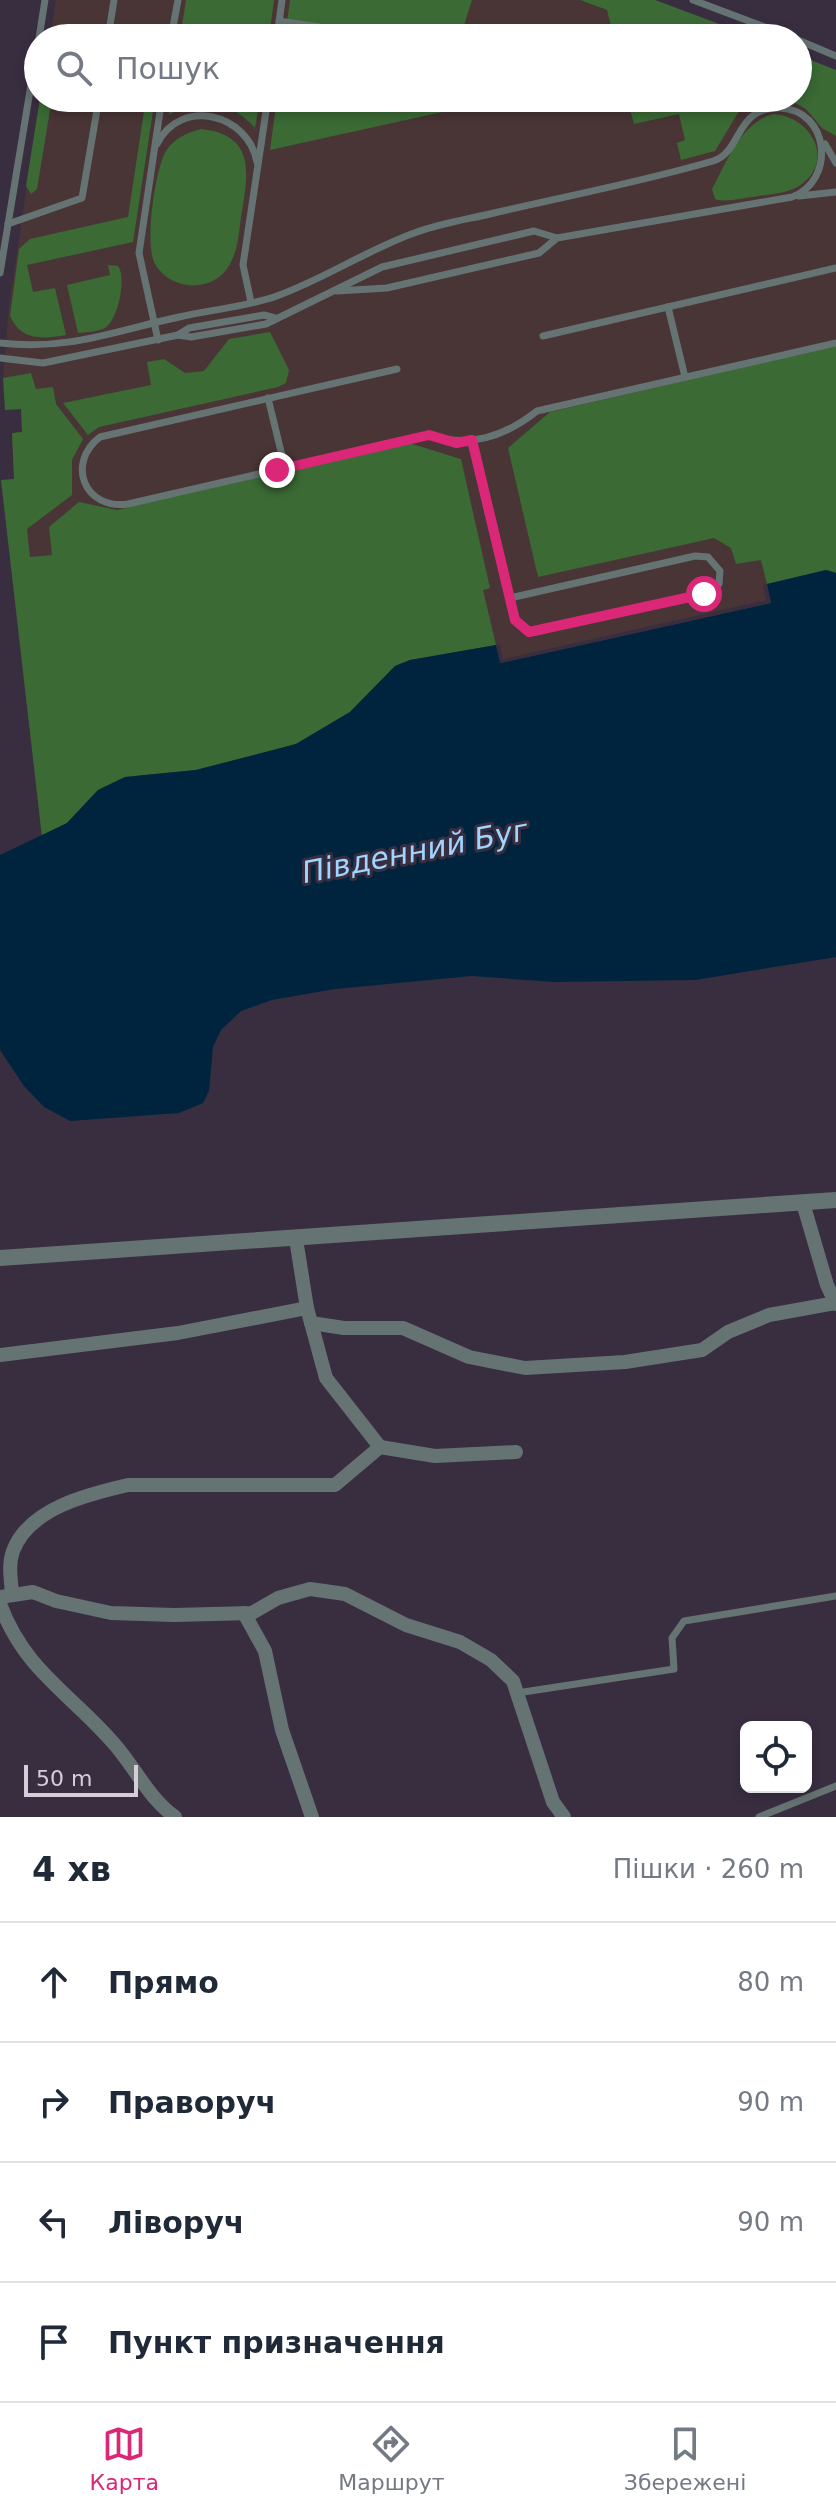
<!DOCTYPE html>
<html lang="uk">
<meta charset="utf-8">
<style>
body{margin:0;font-family:"DejaVu Sans",sans-serif;background:#f2f2f3;color:#1f2937}
.controls{position:absolute;right:24px;bottom:24px;display:grid;overflow:hidden;border-radius:12px;box-shadow:0 4px 12px #0003}
.controls button{width:72px;height:72px;display:grid;place-items:center;padding:0;border:0;border-bottom:2px solid #e0e1e3;background:#fff;color:#1f2937;font:40px sans-serif}
.scale{position:absolute;left:24px;bottom:20px;width:114px;box-sizing:border-box;padding-left:8px;border:4px solid #d5ced9;border-top:0;font-size:22px;line-height:28px;white-space:nowrap;color:#d5ced9;-webkit-text-stroke:6px #392e40;paint-order:stroke}
.stop{position:absolute;width:24px;height:24px;margin:-18px;border:6px solid #db2777;border-radius:50%;background:#fff}
.stop.end{background:#db2777;border-color:#fff;box-shadow:0 2px 8px #0008}
.list{margin:0;padding:0;list-style:none}
h2{display:flex;justify-content:space-between;align-items:center;height:104px;margin:0;padding:0 32px;font-size:34px}
h2 small{font-size:26px;font-weight:400;color:#747a83}
.list li{display:grid;grid-template-columns:52px 1fr auto;gap:24px;align-items:center;box-sizing:border-box;height:120px;padding:0 32px;border-top:2px solid #e0e1e3}
.list b{display:block;font-size:30px;white-space:nowrap}
.list em{font-size:26px;font-style:normal;color:#747a83}
.icon{flex:none;width:44px;height:44px;fill:none;stroke:currentColor;stroke-width:2;stroke-linecap:round;stroke-linejoin:round}
.map{position:relative;flex:none;width:836px;height:1817px;overflow:hidden}
.search{position:absolute;background:#fff;box-shadow:0 4px 12px #0003;left:24px;right:24px;top:24px;height:88px;display:flex;align-items:center;gap:20px;box-sizing:border-box;padding:0 28px;border-radius:44px;color:#747a83;font-size:30px}
.sheet{height:584px;background:#fff}
nav{display:flex;justify-content:space-around;align-items:center;box-sizing:border-box;height:112px;border-top:2px solid #e0e1e3;background:#fff;font-size:22px;color:#747a83}
nav a{display:grid;justify-items:center;gap:4px}
nav .on{color:#db2777}
.map>svg:first-child{display:block}
</style>
<div class="map">
<svg width="836" height="1817" viewBox="0 0 836 1817">
<rect width="100%" height="100%" fill="#392e40"/>
<g fill="#493536">
<polygon points="56,0 580,0 682,38 50,38"/>
<polygon points="836,95 836,573 826,570 771,603 500,663 410,660 296,744 225,765 136,774 42,837 1,480 14,479 12,433 22,432 21,409 5,410 3,378 9,306 40,98 798,98"/>
</g>
<g fill="#3b6a35">
<polygon points="186,0 274,0 269,38 180,38"/>
<polygon points="290,0 472,0 460,38 285,38"/>
<polygon points="580,0 655,0 757,38 614,38 607,10"/>
<polygon points="798,55 836,70 836,136 822,128 806,109 786,98 798,98"/>
<polygon points="40,98 52,98 37,189 31,194 26,186"/>
<path d="M146 98H155L133 242 27 265 33 292 55 288 66 335C41 339 22 341 10 316L19 249 30 239 128 217Z"/>
<path d="M171 98H260L255 128C232 101 198 95 169 115Z"/>
<polygon points="277,98 463,98 465,107 270,150"/>
<polygon points="627,98 747,98 715,151 681,160 677,143 685,140 679,114 634,124"/>
<path d="M773 114C809 116 836 158 802 184 789 194 769 194 753 197 741 198 727 203 715 199L712 189C727 161 741 123 773 114Z"/>
<path d="M201 129C257 135 248 175 241 217 239 232 238 250 230 264 215 293 171 292 155 264 144 245 155 170 166 151 174 138 187 133 201 129Z"/>
<path d="M108 265 118 266C127 278 118 320 105 328 97 332 87 332 78 333L67 285 110 275Z"/>
<polygon points="270,332 289,370 286,383 278,387 99,427 88,435 63,403 151,385 147,362 164,359 185,373 204,371 229,339"/>
<polygon points="836,346 836,573 826,570 767,584 761,560 736,564 731,548 714,538 538,577 508,448 550,412"/>
<polygon points="31,373 36,389 53,387 56,404 83,439 72,460 72,495 27,529 30,557 52,555 49,527 79,502 117,510 409,443 461,459 490,588 483,590 496,645 410,660 395,666 350,712 296,744 196,770 125,777 98,790 67,823 42,837 1,480 14,479 12,433 22,432 21,409 5,410 3,378"/>
</g>
<polygon fill="#00243d" points="826,570 836,573 836,957 695,980 554,982 472,976 335,989 272,1000 241,1011 221,1030 213,1047 209,1091 203,1103 179,1113 70,1121 44,1107 24,1086 0,1050 0,855 67,823 98,790 125,777 196,770 296,744 350,712 395,666 410,660 496,645 501,663 771,603 767,584"/>
<polygon fill="#392e40" points="767,584 771,603 500,663 496,645 500,644 503,659 766,600 763,585"/>
<g fill="none" stroke-linecap="round" stroke-linejoin="round">
<g stroke="#667373" stroke-width="7">
<polyline points="693,0 794,38"/>
<polyline points="279,21 319,27"/>
<polyline points="39,38 45,0"/>
<polyline points="108,38 114,0"/>
<polyline points="171,38 178,0"/>
<polyline points="277,38 282,0"/>
<polyline points="798,40 836,56"/>
<path d="M157 144C180 97 248 113 257 162"/>
<polyline points="825,144 836,163"/>
<polyline points="799,196 836,192"/>
<polyline points="8,224 82,198 99,98"/>
<polyline points="0,273 38,42"/>
<polyline points="337,291 387,288 539,253 557,238"/>
<polyline points="251,302 243,265 268,98"/>
<polyline points="668,307 685,377"/>
<polyline points="543,336 836,268"/>
<polyline points="158,340 139,253 162,98"/>
<path d="M0 343C68 351 114 331 179 317 209 310 244 307 274 297 323 280 368 249 417 232 442 223 469 219 494 213 567 196 641 182 713 161 742 153 735 106 780 108 830 110 836 181 792 197L557 238 534 231 382 267 266 324 191 337 178 335"/>
<polyline points="0,358 43,363 178,335 189,328 264,315 275,318"/>
<path d="M397 369 100 437C66 463 84 510 128 504L429 435C470 448 504 437 537 411L836 343"/>
<polyline points="268,398 285,468"/>
<path d="M472 440 510 598C514 615 515 631 535 632L710 592 719 584 720 571 708 557 695 556 510 598"/>
<polyline points="517,1693 674,1669 672,1638 684,1621 836,1596"/>
<polyline points="759,1817 836,1786"/>
</g>
<g stroke="#667373" stroke-width="14">
<polyline points="803,1203 827,1285 836,1304"/>
<polyline points="296,1239 307,1308 326,1378 380,1447"/>
<polyline points="311,1323 344,1328 403,1328 469,1357 525,1368 625,1362 702,1350 728,1332 769,1315 836,1303"/>
<polyline points="0,1355 178,1333 307,1308"/>
<path d="M12 1594C11 1579 8 1565 13 1551 29 1508 89 1494 128 1485H335L380 1447 435 1456 516 1452"/>
<polyline points="0,1597 33,1592 56,1601 111,1613 174,1615 252,1613 278,1598 310,1589 345,1594 406,1625 460,1642 491,1660 513,1681 553,1802 564,1817"/>
<path d="M0 1604C25 1672 72 1694 116 1746 137 1771 149 1798 175 1817"/>
<polyline points="244,1613 265,1651 282,1730 312,1817"/>
</g>
<polyline stroke="#667373" stroke-width="16" points="0,1258 836,1200"/>
</g>
<g fill="none" stroke-linecap="round" stroke-linejoin="round">
<polyline stroke="#db2777" stroke-width="10" points="277,470 429,435 456,443 472,440 515,620 529,632 704,594"/>
</g>
<g text-anchor="middle" dominant-baseline="central" stroke-width="6" stroke-linejoin="round" paint-order="stroke">
<g font-size="30" font-style="italic" fill="#9fd5ff" stroke="#392e40">
<text transform="translate(415 851) rotate(-11)">Південний Буг</text>
</g>
</g>
</svg>
<div class="controls">
<button><svg class="icon" aria-label="locate" viewBox="0 0 24 24"><circle cx="12" cy="12" r="6"/><path d="M12 2v4M12 18v4M2 12h4M18 12h4"/></svg></button>
</div>
<div class="scale">50 m</div>
<div class="stop" style="left:704px;top:594px"></div>
<div class="stop end" style="left:277px;top:470px"></div>
<div class="search"><svg class="icon" aria-label="search" viewBox="0 0 24 24"><circle cx="10" cy="10" r="6"/><path d="M15 15l6 6"/></svg>Пошук</div>
</div>
<section class="sheet">
<h2>4 хв<small>Пішки · 260 m</small></h2>
<ul class="list">
<li><svg class="icon" aria-label="ahead" viewBox="0 0 24 24"><path d="M12 20V5M6 11l6-6 6 6"/></svg><div><b>Прямо</b></div><em>80 m</em></li>
<li><svg class="icon" aria-label="right" viewBox="0 0 24 24"><path d="M7 20v-9h11M14 6l5 5-5 5"/></svg><div><b>Праворуч</b></div><em>90 m</em></li>
<li><svg class="icon" aria-label="left" viewBox="0 0 24 24"><path d="M17 20v-9H6M10 6l-5 5 5 5"/></svg><div><b>Ліворуч</b></div><em>90 m</em></li>
<li><svg class="icon" aria-label="arrive" viewBox="0 0 24 24"><path d="M6 21V4h12l-3 4 3 4H6"/></svg><div><b>Пункт призначення</b></div></li>
</ul>
</section>
<nav>
<a class="on"><svg class="icon" aria-label="map" viewBox="0 0 24 24"><path d="M3 6l6-2 6 2 6-2v14l-6 2-6-2-6 2zM9 4v14M15 6v14"/></svg>Карта</a>
<a><svg class="icon" aria-label="directions" viewBox="0 0 24 24"><path d="M12 3l9 9-9 9-9-9zM9 14v-3h6M13 9l2 2-2 2"/></svg>Маршрут</a>
<a><svg class="icon" aria-label="saved" viewBox="0 0 24 24"><path d="M7 4h10v16l-5-4-5 4z"/></svg>Збережені</a>
</nav>
